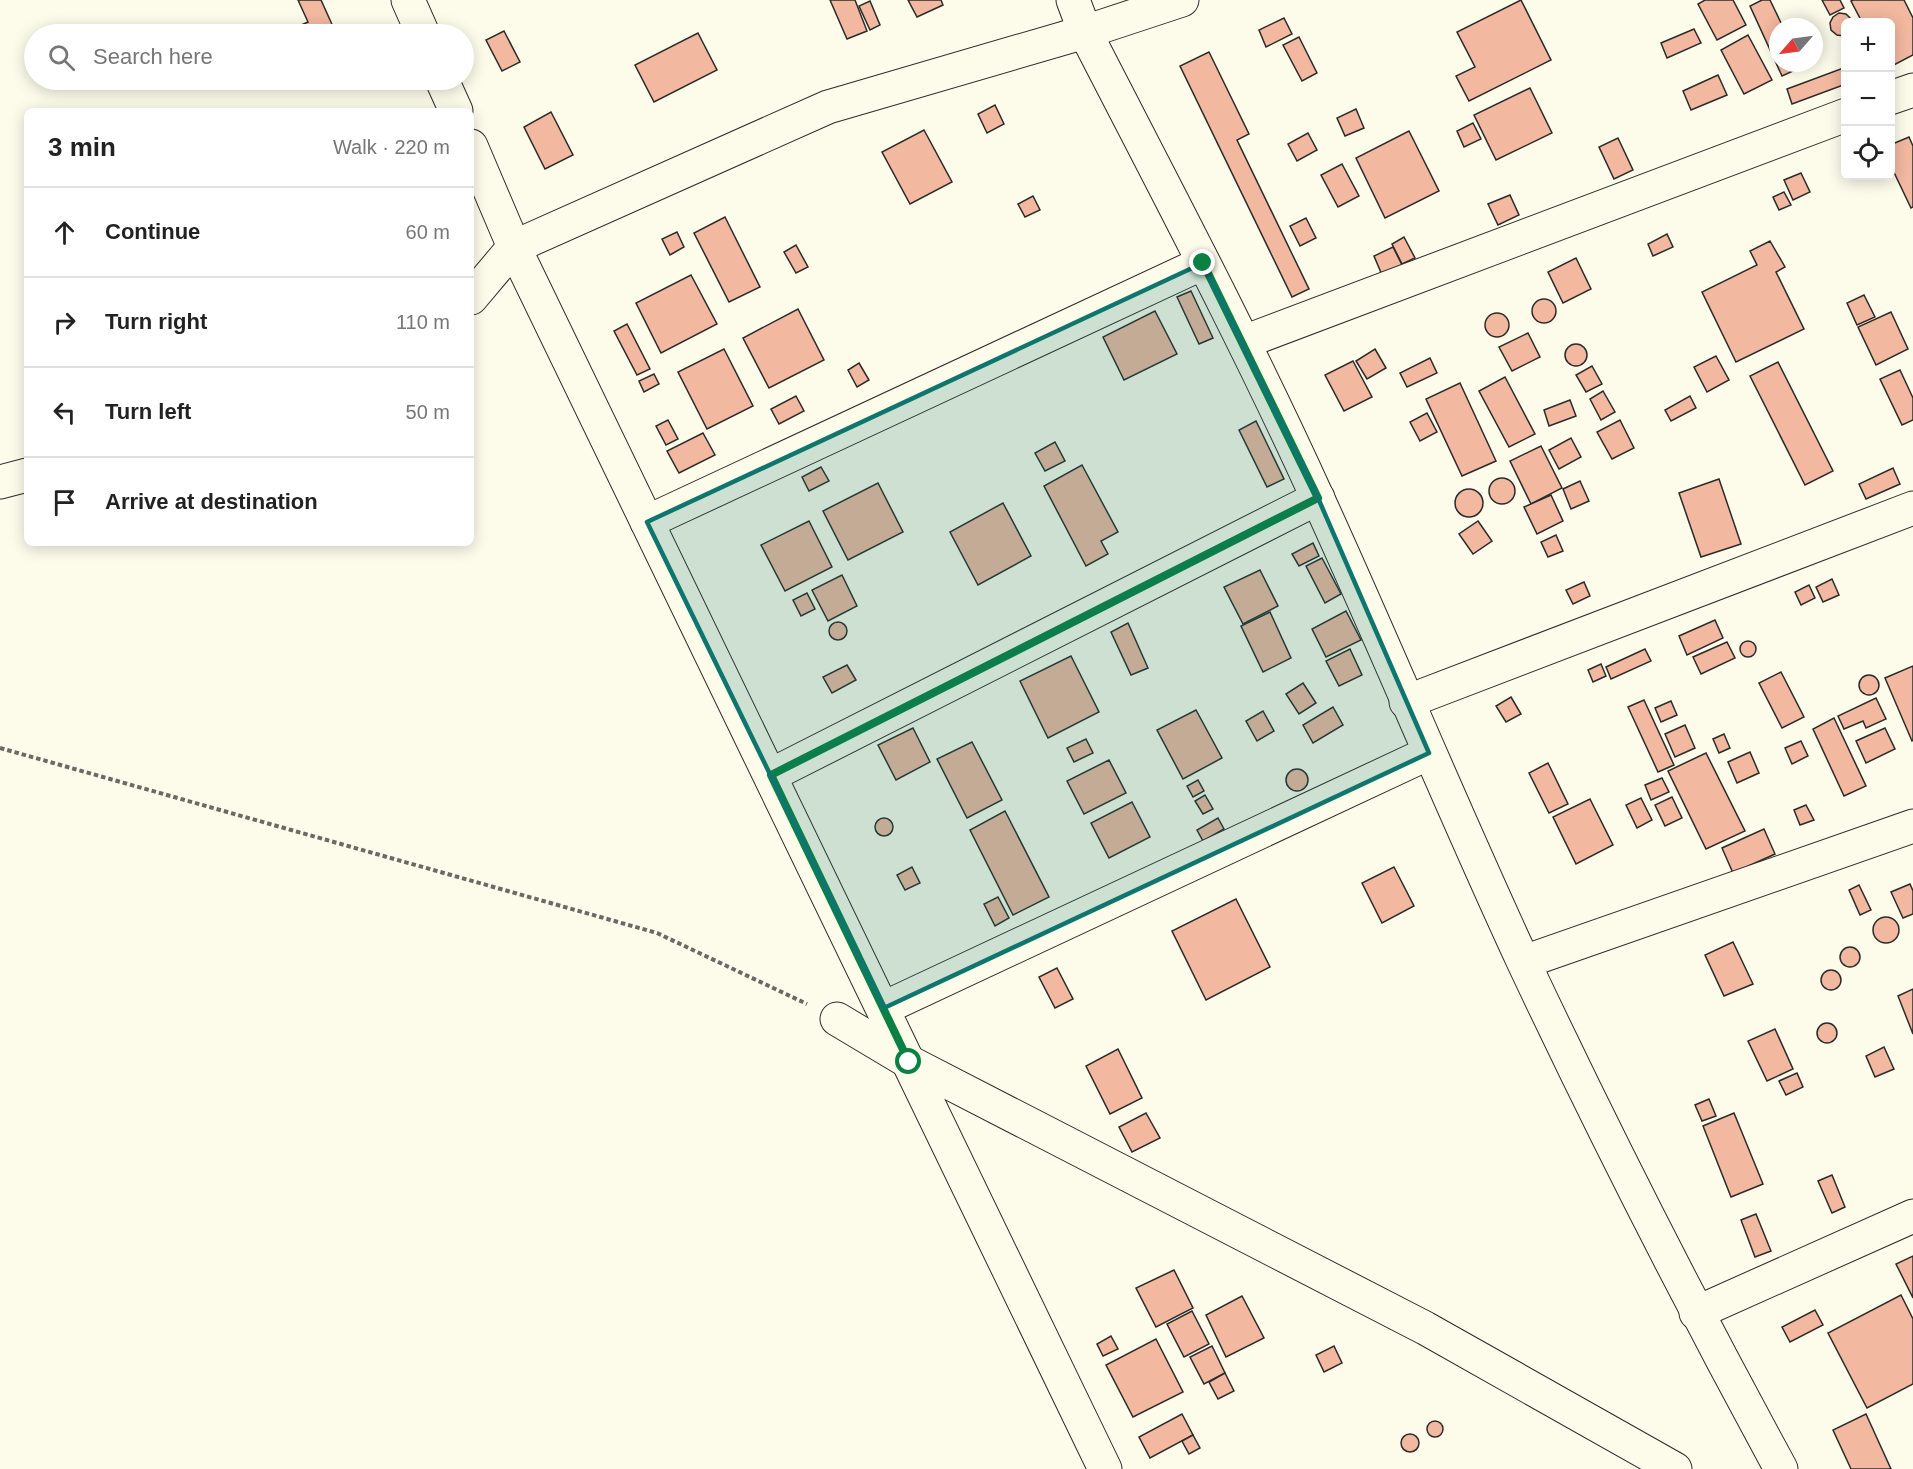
<!DOCTYPE html>
<meta charset="utf-8">
<style>
body{margin:0;font-family:Helvetica,sans-serif;background:#f6f6f6;color:#222}
.controls{position:absolute;right:18px;top:18px;display:grid;overflow:hidden;border-radius:9px;box-shadow:0 3px 15px #0003}
.controls button{width:54px;height:54px;display:grid;place-items:center;padding:0;border:0;border-bottom:2px solid #e0e0e0;background:#fff;color:#222;font:30px sans-serif}
.compass{position:absolute;left:1769px;top:18px;width:54px;height:54px;border-radius:50%;background:#fff;box-shadow:0 3px 15px #0003;rotate:242deg}
.stop{position:absolute;width:18px;height:18px;margin:-14px;border:4px solid #0b8043;border-radius:50%;background:#fff}
.stop.end{background:#0b8043;border-color:#fff;box-shadow:0 2px 6px #0008}
.list{margin:0;padding:0;list-style:none}
h2{display:flex;justify-content:space-between;align-items:center;height:78px;margin:0;padding:0 24px;font-size:26px}
h2 small{font-size:20px;font-weight:400;color:#767676}
.list li{display:grid;grid-template-columns:39px 1fr auto;gap:18px;align-items:center;box-sizing:border-box;height:90px;padding:0 24px;border-top:2px solid #e0e0e0}
.list b{display:block;font-size:22px;white-space:nowrap}
.list em{font-size:20px;font-style:normal;color:#767676}
.icon{flex:none;width:33px;height:33px;fill:none;stroke:currentColor;stroke-width:2;stroke-linecap:round;stroke-linejoin:round}
.map{position:relative;flex:none;width:1913px;height:1469px;overflow:hidden}
.search{position:absolute;background:#fff;box-shadow:0 3px 15px #0003;left:24px;top:24px;width:450px;height:66px;display:flex;align-items:center;gap:15px;box-sizing:border-box;padding:0 21px;border-radius:33px;color:#767676;font-size:22px}
.panel{position:absolute;background:#fff;box-shadow:0 3px 15px #0003;left:24px;top:108px;width:450px;height:438px;border-radius:9px}
.map>svg:first-child{display:block}
</style>
<div class="map">
<svg width="1913" height="1469" viewBox="0 0 1913 1469">
<rect width="100%" height="100%" fill="#fdfbea"/>
<g fill="#f2b8a0" stroke="#2b2b2b" stroke-width="1.5">
<polygon points="298,0 321,0 335,31 327,34 281,34 308,22"/>
<polygon points="830,0 855,0 867,31 847,39"/>
<polygon points="908,0 941,0 943,5 917,17"/>
<polygon points="1521,0 1551,60 1469,101 1456,76 1475,67 1457,32"/>
<polygon points="1705,0 1733,0 1746,25 1717,40 1698,4"/>
<polygon points="1762,0 1770,0 1783,27 1778,27 1778,63 1800,63 1802,67 1782,76 1750,6"/>
<polygon points="1822,0 1840,0 1844,8 1830,15"/>
<polygon points="1853,0 1904,0 1913,18 1913,55 1890,67 1890,22 1862,22 1851,1"/>
<polygon points="870,1 880,25 870,30 859,6"/>
<polygon points="1839,13 1846,14 1851,19 1852,22 1846,22 1846,35 1844,36 1837,35 1831,30 1830,23 1833,17"/>
<polygon points="1284,18 1292,34 1266,47 1259,30"/>
<polygon points="1694,29 1701,43 1667,58 1661,43"/>
<polygon points="504,31 520,62 502,71 486,40"/>
<polygon points="698,33 717,70 654,102 635,65"/>
<polygon points="1748,35 1772,80 1744,94 1721,50"/>
<polygon points="1299,37 1317,73 1302,81 1283,45"/>
<polygon points="1209,52 1249,134 1237,140 1309,289 1292,297 1180,66"/>
<polygon points="1846,67 1846,84 1792,104 1787,89"/>
<polygon points="1718,75 1727,95 1691,110 1683,91"/>
<polygon points="1530,88 1552,133 1496,160 1474,115"/>
<polygon points="995,105 1004,124 987,133 978,114"/>
<polygon points="1356,109 1364,128 1345,136 1337,118"/>
<polygon points="551,112 573,155 545,169 524,127"/>
<polygon points="1473,123 1481,139 1464,147 1457,131"/>
<polygon points="924,130 952,182 910,204 882,152"/>
<polygon points="1409,131 1439,191 1385,218 1356,158"/>
<polygon points="1308,133 1317,150 1297,161 1288,144"/>
<polygon points="1909,137 1913,146 1913,207 1911,208 1890,164 1890,145"/>
<polygon points="1618,138 1633,170 1614,179 1599,147"/>
<polygon points="1342,164 1359,196 1338,207 1321,175"/>
<polygon points="1801,173 1810,192 1793,200 1784,180"/>
<polygon points="1784,192 1791,205 1779,210 1773,197"/>
<polygon points="1510,195 1519,215 1498,225 1488,204"/>
<polygon points="1033,196 1040,210 1025,217 1018,204"/>
<polygon points="725,217 760,287 729,302 694,233"/>
<polygon points="1306,218 1316,238 1300,246 1290,226"/>
<polygon points="677,232 684,247 670,255 662,239"/>
<polygon points="1667,234 1673,247 1653,256 1648,244"/>
<polygon points="1404,237 1415,258 1402,264 1392,244"/>
<polygon points="1770,241 1785,267 1776,272 1804,329 1736,362 1702,292 1757,265 1750,251"/>
<polygon points="796,245 808,267 796,273 784,252"/>
<polygon points="1393,247 1402,265 1382,275 1374,256"/>
<polygon points="1576,258 1591,289 1563,303 1548,272"/>
<polygon points="691,275 717,324 661,353 636,303"/>
<polygon points="1191,291 1213,338 1199,344 1177,297"/>
<polygon points="1864,295 1875,317 1857,325 1847,303"/>
<circle cx="1544" cy="311" r="12"/>
<polygon points="798,309 824,360 769,388 743,338"/>
<polygon points="1155,311 1177,354 1124,380 1103,337"/>
<polygon points="1891,312 1908,349 1876,365 1858,327"/>
<circle cx="1497" cy="325" r="12"/>
<polygon points="627,324 650,369 637,375 614,331"/>
<polygon points="1528,333 1540,357 1512,371 1499,347"/>
<circle cx="1576" cy="355" r="11"/>
<polygon points="724,349 753,406 707,429 678,372"/>
<polygon points="1375,349 1386,368 1367,379 1356,361"/>
<polygon points="1716,356 1729,380 1707,392 1694,367"/>
<polygon points="1430,358 1437,373 1407,387 1400,373"/>
<polygon points="1353,361 1372,397 1344,411 1325,375"/>
<polygon points="1778,362 1833,471 1805,485 1750,376"/>
<polygon points="859,363 869,380 857,387 848,370"/>
<polygon points="1592,366 1602,384 1586,392 1576,375"/>
<polygon points="1900,370 1913,398 1913,420 1902,425 1880,379"/>
<polygon points="654,374 659,384 644,392 639,381"/>
<polygon points="1505,377 1535,434 1509,447 1479,391"/>
<polygon points="1460,383 1496,461 1462,476 1426,399"/>
<polygon points="1603,391 1615,412 1601,420 1590,399"/>
<polygon points="796,396 804,411 779,424 771,409"/>
<polygon points="1690,396 1696,408 1671,421 1665,410"/>
<polygon points="1570,400 1576,416 1549,426 1544,410"/>
<polygon points="1427,413 1437,432 1420,441 1410,422"/>
<polygon points="668,420 678,439 666,445 656,426"/>
<polygon points="1620,420 1634,448 1612,459 1597,432"/>
<polygon points="1256,421 1284,479 1267,487 1239,430"/>
<polygon points="703,433 715,455 679,473 667,451"/>
<polygon points="1571,438 1581,457 1559,469 1549,450"/>
<polygon points="1055,442 1065,461 1045,471 1035,453"/>
<polygon points="1541,446 1562,488 1531,504 1510,461"/>
<polygon points="1082,465 1118,532 1101,541 1108,554 1086,566 1044,486"/>
<polygon points="821,467 829,481 809,491 802,477"/>
<polygon points="1893,468 1900,484 1866,499 1859,484"/>
<circle cx="1502" cy="491" r="13"/>
<polygon points="1719,479 1741,544 1701,557 1679,493"/>
<polygon points="1580,481 1589,501 1571,509 1563,489"/>
<polygon points="878,483 903,532 848,560 823,511"/>
<circle cx="1469" cy="503" r="14"/>
<polygon points="1551,495 1563,521 1537,534 1524,507"/>
<polygon points="1003,503 1031,556 978,585 950,532"/>
<polygon points="809,521 832,567 785,591 761,545"/>
<polygon points="1478,521 1492,541 1473,554 1459,534"/>
<polygon points="1556,535 1563,551 1548,557 1541,542"/>
<polygon points="1313,543 1319,556 1299,566 1292,554"/>
<polygon points="1322,558 1341,594 1325,603 1306,566"/>
<polygon points="1260,570 1278,606 1243,624 1224,587"/>
<polygon points="842,575 857,606 828,621 812,590"/>
<polygon points="1832,579 1839,595 1823,602 1816,587"/>
<polygon points="1584,582 1590,596 1573,604 1566,590"/>
<polygon points="1809,585 1815,598 1801,605 1795,592"/>
<polygon points="807,593 815,609 801,616 793,600"/>
<polygon points="1346,611 1361,640 1326,657 1312,629"/>
<polygon points="1270,612 1291,658 1263,672 1241,626"/>
<polygon points="1715,620 1723,638 1687,655 1679,636"/>
<circle cx="838" cy="631" r="9"/>
<polygon points="1128,623 1148,668 1131,675 1111,632"/>
<circle cx="1748" cy="649" r="8"/>
<polygon points="1727,642 1735,658 1701,674 1693,657"/>
<polygon points="1350,649 1362,675 1339,686 1326,661"/>
<polygon points="1645,649 1651,661 1611,679 1606,667"/>
<polygon points="1071,656 1099,712 1048,738 1020,681"/>
<polygon points="1601,664 1606,676 1593,682 1588,670"/>
<polygon points="847,665 856,680 832,693 823,677"/>
<polygon points="1913,666 1913,740 1912,741 1885,678"/>
<polygon points="1781,672 1804,717 1782,728 1759,683"/>
<circle cx="1869" cy="685" r="10"/>
<polygon points="1303,683 1316,703 1299,714 1286,694"/>
<polygon points="1511,697 1521,714 1506,722 1496,706"/>
<polygon points="1876,698 1886,719 1866,728 1863,721 1844,729 1838,716"/>
<polygon points="1644,700 1674,765 1658,772 1628,707"/>
<polygon points="1671,701 1677,715 1661,722 1655,708"/>
<polygon points="1333,707 1343,725 1313,743 1303,725"/>
<polygon points="1196,710 1222,758 1183,779 1157,730"/>
<polygon points="1263,711 1274,731 1257,741 1246,721"/>
<polygon points="1834,718 1866,786 1844,796 1813,729"/>
<polygon points="1685,725 1695,748 1675,757 1665,734"/>
<polygon points="913,728 930,762 896,780 878,745"/>
<polygon points="1885,728 1895,749 1866,763 1856,741"/>
<polygon points="1724,734 1730,748 1719,753 1713,739"/>
<polygon points="1086,739 1093,753 1074,762 1067,748"/>
<polygon points="1801,741 1808,756 1792,764 1785,748"/>
<polygon points="972,742 1002,800 967,818 937,759"/>
<polygon points="1750,752 1759,773 1737,783 1728,762"/>
<polygon points="1706,753 1745,831 1706,849 1668,771"/>
<polygon points="1109,760 1126,793 1084,814 1067,781"/>
<polygon points="1548,763 1568,804 1549,813 1529,773"/>
<circle cx="1297" cy="780" r="11"/>
<polygon points="1662,778 1669,792 1651,800 1645,785"/>
<polygon points="1198,780 1204,791 1193,797 1187,786"/>
<polygon points="1205,795 1213,809 1203,814 1195,801"/>
<polygon points="1672,797 1682,818 1665,826 1655,805"/>
<polygon points="1641,798 1652,820 1637,828 1626,805"/>
<polygon points="1590,799 1613,845 1576,864 1553,817"/>
<polygon points="1132,802 1150,837 1109,858 1091,823"/>
<polygon points="1806,805 1814,820 1800,825 1794,810"/>
<polygon points="1005,811 1049,897 1013,915 970,830"/>
<polygon points="1218,818 1224,829 1203,841 1197,830"/>
<circle cx="884" cy="827" r="9"/>
<polygon points="1764,829 1775,854 1733,873 1722,848"/>
<polygon points="912,867 920,883 905,890 897,875"/>
<polygon points="1394,867 1414,906 1382,923 1362,883"/>
<polygon points="1910,884 1913,891 1913,914 1903,918 1891,892"/>
<polygon points="1859,885 1871,910 1860,915 1849,890"/>
<polygon points="998,897 1009,918 995,926 984,904"/>
<polygon points="1236,899 1270,967 1206,1000 1172,931"/>
<circle cx="1886" cy="930" r="13"/>
<polygon points="1733,942 1753,984 1724,996 1705,955"/>
<circle cx="1850" cy="957" r="10"/>
<polygon points="1057,968 1073,999 1055,1008 1039,977"/>
<circle cx="1831" cy="980" r="10"/>
<polygon points="1913,989 1913,1034 1898,996"/>
<circle cx="1827" cy="1033" r="10"/>
<polygon points="1775,1029 1793,1069 1767,1081 1748,1041"/>
<polygon points="1884,1047 1894,1069 1875,1077 1866,1056"/>
<polygon points="1118,1049 1142,1098 1110,1114 1086,1066"/>
<polygon points="1797,1073 1803,1087 1786,1095 1779,1081"/>
<polygon points="1709,1099 1716,1116 1702,1121 1695,1105"/>
<polygon points="1146,1113 1160,1138 1132,1152 1119,1127"/>
<polygon points="1734,1113 1763,1184 1731,1197 1703,1126"/>
<polygon points="1832,1175 1845,1207 1832,1213 1818,1181"/>
<polygon points="1756,1214 1771,1251 1755,1257 1741,1220"/>
<polygon points="1913,1256 1913,1298 1896,1264"/>
<polygon points="1174,1270 1193,1308 1156,1327 1136,1288"/>
<polygon points="1901,1295 1913,1319 1913,1384 1867,1408 1828,1333"/>
<polygon points="1242,1296 1264,1338 1226,1357 1206,1315"/>
<polygon points="1815,1310 1823,1325 1790,1342 1782,1327"/>
<polygon points="1192,1311 1209,1344 1184,1357 1167,1324"/>
<polygon points="1111,1336 1118,1349 1103,1356 1097,1344"/>
<polygon points="1156,1339 1183,1392 1133,1417 1106,1365"/>
<polygon points="1212,1346 1225,1373 1204,1384 1190,1357"/>
<polygon points="1334,1346 1342,1363 1324,1372 1316,1355"/>
<polygon points="1225,1373 1234,1391 1218,1399 1209,1382"/>
<polygon points="1182,1414 1193,1435 1150,1458 1139,1437"/>
<polygon points="1866,1414 1891,1469 1851,1469 1833,1430"/>
<circle cx="1435" cy="1429" r="8"/>
<circle cx="1410" cy="1443" r="9"/>
<polygon points="1193,1435 1200,1448 1189,1454 1182,1441"/>
</g>
<g fill="none" stroke-linecap="round" stroke-linejoin="round">
<defs>
<g id="minor">
<polyline points="408,0 423,34"/>
<path d="M1073 0 1085 32C1164 186 1246 340 1318 499 1388 652 1452 808 1523 961 1604 1133 1690 1302 1781 1469"/>
<polyline points="442,80 456,111"/>
<polyline points="1890,98 1913,90"/>
<polyline points="471,146 514,247 1105,1469"/>
<polyline points="471,298 514,247 828,107 1085,32 1182,0"/>
<polyline points="1244,342 1846,115"/>
<polyline points="0,482 27,475"/>
<polyline points="647,522 1203,263"/>
<polyline points="1406,702 1913,508"/>
<polyline points="771,775 1318,498"/>
<polyline points="1524,962 1913,826"/>
<polyline points="884,1008 1429,753"/>
<polyline points="837,1019 909,1062 1425,1328 1675,1469"/>
<polyline points="1696,1313 1913,1216"/>
</g>
</defs>
<use href="#minor" stroke="#2b2b2b" stroke-width="35"/>
<polyline stroke="#6a6964" stroke-width="4" stroke-dasharray="4.5 3" stroke-linecap="butt" points="0,748 657,933 807,1004"/>
<use href="#minor" stroke="#fdfbea" stroke-width="33"/>
</g>
<g fill="none" stroke-linecap="round" stroke-linejoin="round">
<polyline stroke="#0b8043" stroke-width="8" points="909,1062 771,775 1318,498 1203,263"/>
</g>
<path fill="#0f766e" fill-opacity="0.2" stroke="#0f766e" stroke-width="4.5" stroke-linejoin="round" d="M1203 263 1318 498 1429 753 884 1008 647 522Z"/>
</svg>
<div class="controls">
<button>+</button>
<button>−</button>
<button><svg class="icon" aria-label="locate" viewBox="0 0 24 24"><circle cx="12" cy="12" r="6"/><path d="M12 2v4M12 18v4M2 12h4M18 12h4"/></svg></button>
</div>
<svg class="compass" viewBox="-18 -18 36 36"><path d="M0-13l5 13h-10z" fill="#e53935"/><path d="M0 13l5-13h-10z" fill="#767676"/></svg>
<div class="stop" style="left:909px;top:1062px"></div>
<div class="stop end" style="left:1203px;top:263px"></div>
<div class="search"><svg class="icon" aria-label="search" viewBox="0 0 24 24"><circle cx="10" cy="10" r="6"/><path d="M15 15l6 6"/></svg>Search here</div>
<section class="panel">
<h2>3 min<small>Walk · 220 m</small></h2>
<ul class="list">
<li><svg class="icon" aria-label="ahead" viewBox="0 0 24 24"><path d="M12 20V5M6 11l6-6 6 6"/></svg><div><b>Continue</b></div><em>60 m</em></li>
<li><svg class="icon" aria-label="right" viewBox="0 0 24 24"><path d="M7 20v-9h11M14 6l5 5-5 5"/></svg><div><b>Turn right</b></div><em>110 m</em></li>
<li><svg class="icon" aria-label="left" viewBox="0 0 24 24"><path d="M17 20v-9H6M10 6l-5 5 5 5"/></svg><div><b>Turn left</b></div><em>50 m</em></li>
<li><svg class="icon" aria-label="arrive" viewBox="0 0 24 24"><path d="M6 21V4h12l-3 4 3 4H6"/></svg><div><b>Arrive at destination</b></div></li>
</ul>
</section>
</div>
